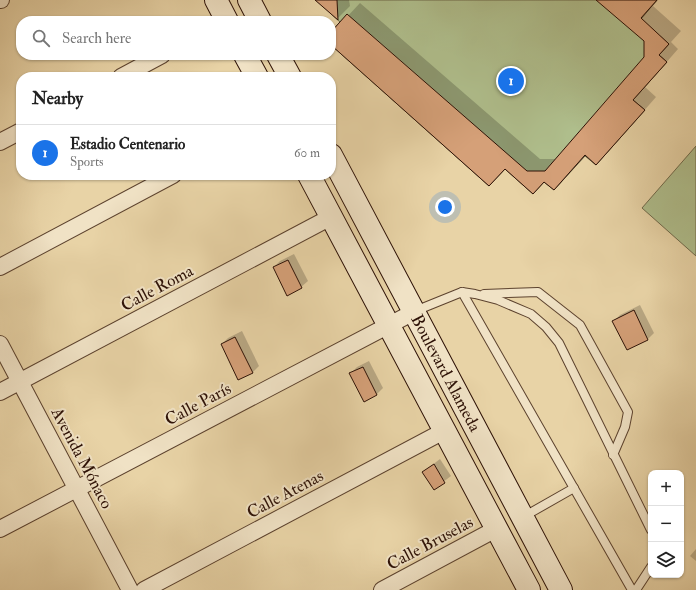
<!DOCTYPE html>
<meta charset="utf-8">
<style>
body{margin:0;font-family:"IM FELL Double Pica",serif;background:#f6f6f6;color:#222}
.controls{position:absolute;right:12px;bottom:12px;display:grid;overflow:hidden;border-radius:8px;box-shadow:0 1px 3px #0004}
.controls button{width:36px;height:36px;display:grid;place-items:center;padding:0;border:0;border-bottom:1px solid #e0e0e0;background:#fff;color:#222;font:20px sans-serif}
.you{position:absolute;left:445px;top:207px;width:14px;height:14px;margin:-10px;border:3px solid #fff;border-radius:50%;background:#1a73e8;box-shadow:0 0 0 6px #1a73e833}
.badge{display:grid;place-items:center;width:26px;height:26px;border-radius:50%;background:#1a73e8;color:#fff;font-size:13px;font-weight:700}
.pin{position:absolute;translate:-50% -50%;border:2px solid #fff;box-shadow:0 1px 4px #0006}
.list{margin:0;padding:0;list-style:none}
h2{display:flex;justify-content:space-between;align-items:center;height:52px;margin:0;padding:0 16px;font-size:17px}
h2 small{font-size:13px;font-weight:400;color:#767676}
.list li{display:grid;grid-template-columns:26px 1fr auto;gap:12px;align-items:center;box-sizing:border-box;height:56px;padding:0 16px;border-top:1px solid #e0e0e0}
.list b{display:block;font-size:15px;white-space:nowrap}
.list p{margin:0;font-size:13px;white-space:nowrap;color:#767676}
.list em{font-size:13px;font-style:normal;color:#767676}
.icon{flex:none;width:22px;height:22px;fill:none;stroke:currentColor;stroke-width:2;stroke-linecap:round;stroke-linejoin:round}
.map{position:relative;flex:none;width:696px;height:590px;overflow:hidden}
.search{position:absolute;background:#fff;box-shadow:0 1px 3px #0004;left:16px;top:16px;width:320px;height:44px;display:flex;align-items:center;gap:10px;box-sizing:border-box;padding:0 14px;border-radius:16px;color:#767676;font-size:15px}
.panel{position:absolute;background:#fff;box-shadow:0 1px 3px #0004;left:16px;top:72px;width:320px;height:108px;border-radius:16px}
.map>svg:first-child{display:block}
</style>
<div class="map">
<svg width="696" height="590" viewBox="0 0 696 590">
<rect width="100%" height="100%" fill="#e8d3a6"/>
<filter id="stains"><feTurbulence type="fractalNoise" baseFrequency=".005" numOctaves="4"/><feColorMatrix values="0 0 0 0 .2 0 0 0 0 .09 0 0 0 0 .02 0 0 0 .5 -.17"/></filter>
<radialGradient id="worn" r=".72"><stop offset=".6" stop-color="#630" stop-opacity="0"/><stop offset="1" stop-color="#630" stop-opacity=".3"/></radialGradient>
<g fill="#afbe8c" stroke="#6e6849">
<polygon points="316,0 657,0 641,19 669,44 659,55 667,62 633,100 645,110 596,165 585,156 554,190 544,182 533,194 505,169 489,186 331,45 331,32 340,22"/>
<polygon points="696,146 696,256 642,208"/>
</g>
<g fill="#0003">
<polygon points="317,0 349,0 350,6 338,18"/>
<polygon points="598,0 658,0 653,6 681,31 671,42 678,49 645,87 656,97 608,152 596,164 586,155 554,189 545,181 505,168 489,185 331,44 331,34 360,3 540,159 557,159 645,58 645,41"/>
<polygon points="294,254 308,281 301,287 274,267 280,261"/>
<polygon points="640,305 654,333 648,339 628,349 614,321 620,315"/>
<polygon points="242,331 259,366 253,372 222,344 228,338"/>
<polygon points="369,361 383,388 377,394 351,373 357,367"/>
<polygon points="440,459 451,476 434,489 423,472"/>
<polygon points="696,549 696,561 690,556"/>
</g>
<g fill="#d5a078" stroke="#2d1106">
<polygon points="315,0 337,0 338,20"/>
<polygon points="596,0 657,0 641,18 669,44 659,55 667,62 633,100 645,110 596,165 585,155 554,190 544,182 533,194 505,169 489,186 331,45 331,32 347,14 527,171 545,171 644,57 644,41"/>
<polygon points="288,260 302,288 287,296 273,267"/>
<polygon points="634,310 648,340 627,350 612,321"/>
<polygon points="235,337 253,373 238,380 221,344"/>
<polygon points="363,367 377,395 364,402 349,373"/>
<polygon points="434,464 445,483 434,490 422,472"/>
</g>
<g fill="none" stroke-linecap="round" stroke-linejoin="round">
<defs>
<g id="lane">
<polyline points="462,292 632,590"/>
<polyline points="484,294 538,292 580,325 628,412 625,427 613,455"/>
<polyline points="415,311 462,292 475,294 498,300 531,314 546,327 559,343 651,530"/>
<polyline points="523,517 574,488"/>
<polyline points="636,590 651,567"/>
</g>
<g id="street">
<polyline points="0,0 1,0"/>
<polyline points="121,77 162,55"/>
<polyline points="0,142 21,131"/>
<polyline points="0,267 173,175"/>
<polyline points="0,344 130,590"/>
<polyline points="0,392 331,217"/>
<polyline points="0,529 414,312"/>
<polyline points="144,590 444,431"/>
<polyline points="382,590 496,529"/>
</g>
<g id="secondary">
<polyline points="216,0 227,21"/>
<polyline points="249,0 260,21"/>
<polyline points="245,55 257,77"/>
<polyline points="278,55 290,77"/>
<polyline points="331,155 561,590"/>
<polyline points="309,175 529,590"/>
</g>
</defs>
<use href="#lane" stroke="#5c422e" stroke-width="10"/>
<use href="#street" stroke="#5c422e" stroke-width="18"/>
<use href="#secondary" stroke="#2d1106" stroke-width="24"/>
<use href="#lane" stroke="#f0e2c5" stroke-width="8"/>
<use href="#street" stroke="#f0e2c5" stroke-width="16"/>
<use href="#secondary" stroke="#f0e2c5" stroke-width="22"/>
</g>
<g text-anchor="middle" dominant-baseline="central" stroke-width="4" stroke-linejoin="round" paint-order="stroke">
<g font-size="17" fill="#2d1106" stroke="#f0e2c5">
<text transform="translate(157 288) rotate(-28)">Calle Roma</text>
<text transform="translate(446 373) rotate(62)">Boulevard Alameda</text>
<text transform="translate(198 404) rotate(-28)">Calle París</text>
<text transform="translate(82 458) rotate(62)">Avenida Mónaco</text>
<text transform="translate(285 494) rotate(-28)">Calle Atenas</text>
<text transform="translate(430 543) rotate(-28)">Calle Bruselas</text>
</g>
</g>
<rect width="100%" height="100%" filter="url(#stains)"/>
<rect width="100%" height="100%" fill="url(#worn)"/>
</svg>
<div class="controls">
<button>+</button>
<button>−</button>
<button><svg class="icon" aria-label="layers" viewBox="0 0 24 24"><path d="M12 4l9 5-9 5-9-5zM3 14l9 5 9-5"/></svg></button>
</div>
<div class="you"></div>
<div class="pin badge" style="left:511px;top:81px">1</div>
<div class="search"><svg class="icon" aria-label="search" viewBox="0 0 24 24"><circle cx="10" cy="10" r="6"/><path d="M15 15l6 6"/></svg>Search here</div>
<section class="panel">
<h2>Nearby<small></small></h2>
<ul class="list">
<li><span class="badge">1</span><div><b>Estadio Centenario</b><p>Sports</p></div><em>60 m</em></li>
</ul>
</section>
</div>
